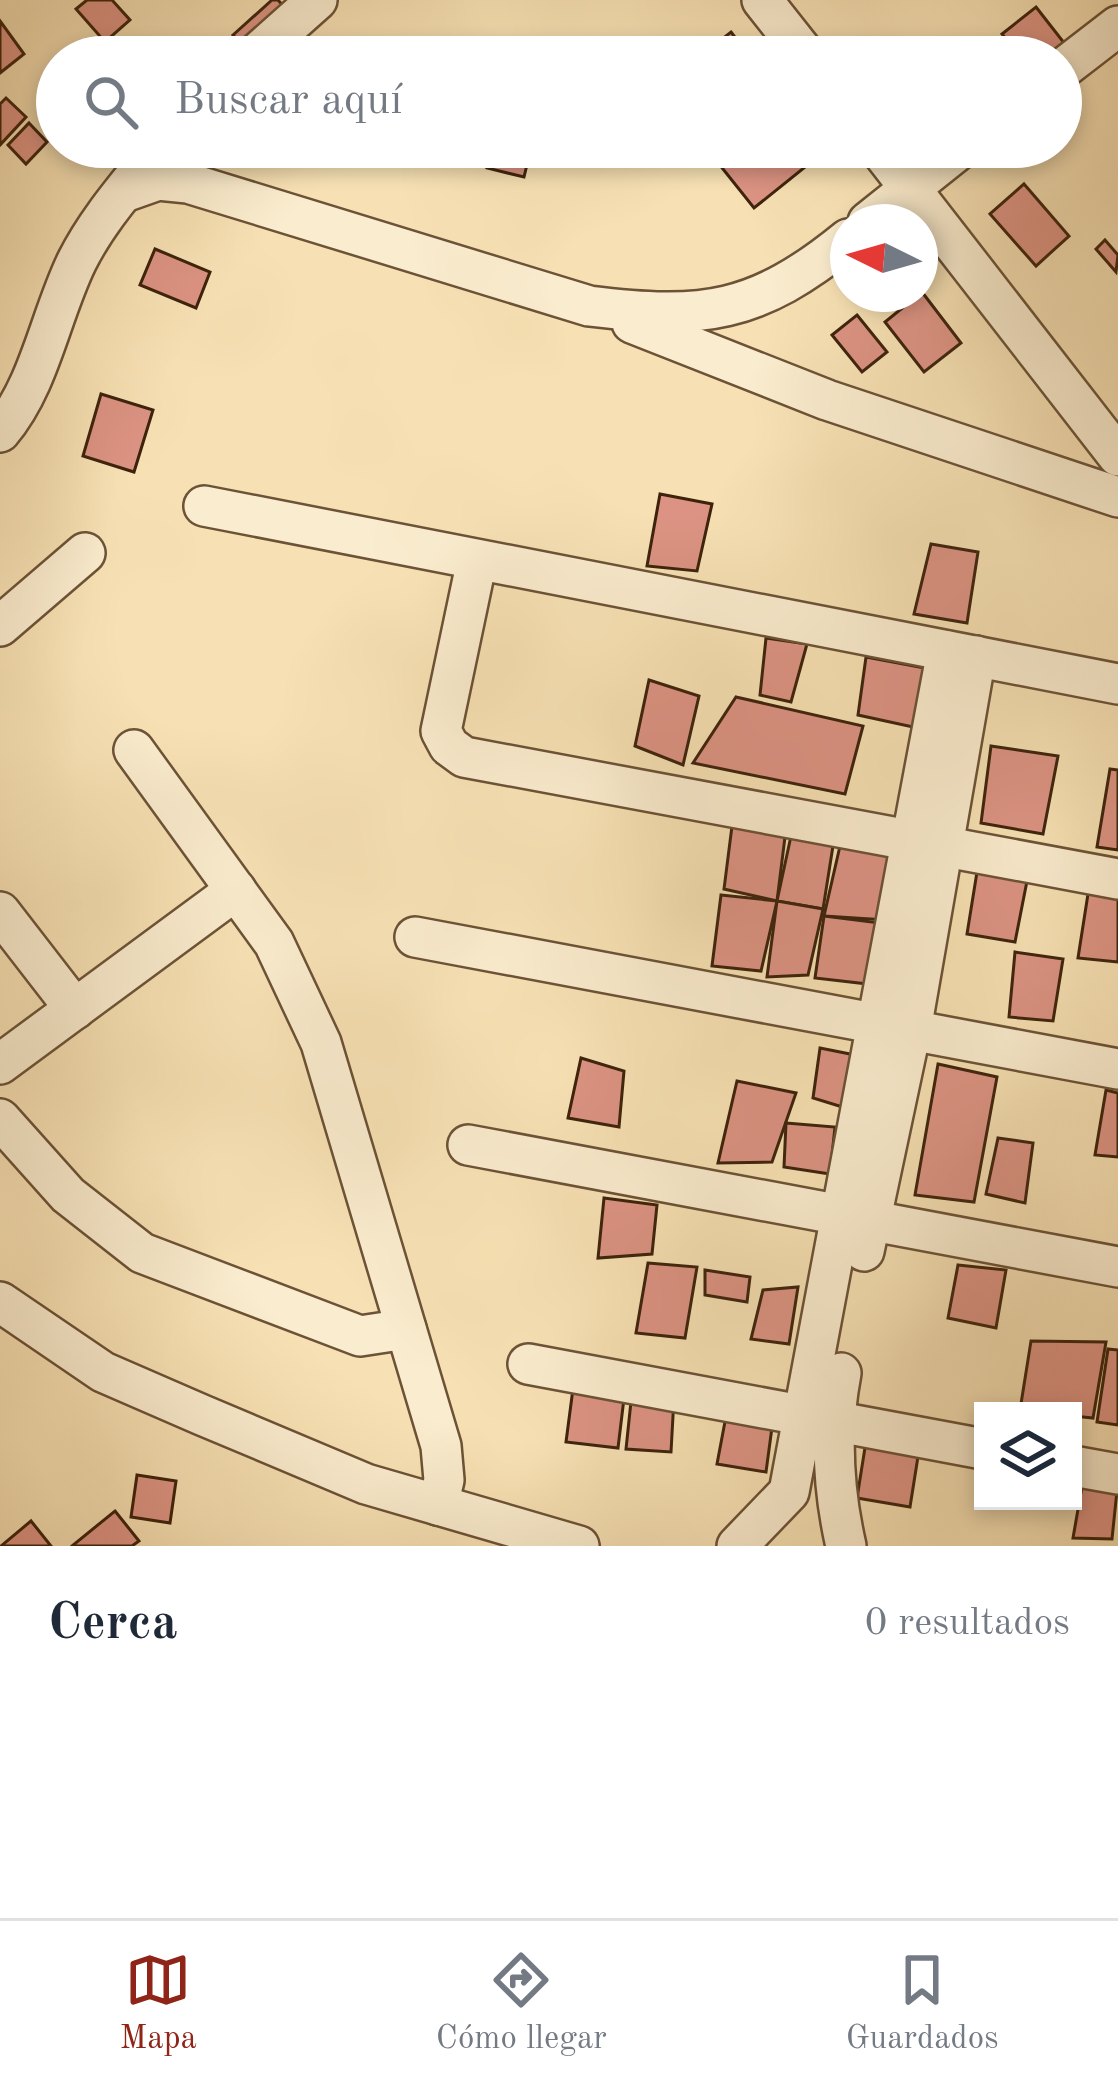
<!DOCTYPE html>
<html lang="es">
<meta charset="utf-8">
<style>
body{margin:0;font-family:"Old Standard TT",serif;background:#f6f6f7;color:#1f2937}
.controls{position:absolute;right:36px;bottom:36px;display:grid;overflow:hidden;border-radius:0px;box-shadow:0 6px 18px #0003}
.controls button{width:108px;height:108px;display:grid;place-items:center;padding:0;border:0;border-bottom:3px solid #e0e1e3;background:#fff;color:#1f2937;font:60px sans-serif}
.compass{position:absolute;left:830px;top:204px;width:108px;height:108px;border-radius:50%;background:#fff;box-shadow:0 6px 18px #0003;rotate:275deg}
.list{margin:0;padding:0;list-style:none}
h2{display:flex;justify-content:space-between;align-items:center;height:156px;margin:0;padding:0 48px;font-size:51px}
h2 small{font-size:39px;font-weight:400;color:#747a83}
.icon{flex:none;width:66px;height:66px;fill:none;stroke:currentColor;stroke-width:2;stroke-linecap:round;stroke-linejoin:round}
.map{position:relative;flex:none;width:1118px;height:1546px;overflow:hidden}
.search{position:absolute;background:#fff;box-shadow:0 6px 18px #0003;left:36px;right:36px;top:36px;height:132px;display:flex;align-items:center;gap:30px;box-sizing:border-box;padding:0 42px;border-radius:66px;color:#747a83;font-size:45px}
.sheet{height:372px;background:#fff}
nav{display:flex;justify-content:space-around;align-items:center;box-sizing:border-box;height:168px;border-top:3px solid #e0e1e3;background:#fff;font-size:33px;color:#747a83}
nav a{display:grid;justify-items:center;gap:6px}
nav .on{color:#8f2418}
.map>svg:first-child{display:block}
</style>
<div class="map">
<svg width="1118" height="1546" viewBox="0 0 1118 1546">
<rect width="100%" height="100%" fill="#f7e1b4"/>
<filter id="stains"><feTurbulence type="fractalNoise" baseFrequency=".00167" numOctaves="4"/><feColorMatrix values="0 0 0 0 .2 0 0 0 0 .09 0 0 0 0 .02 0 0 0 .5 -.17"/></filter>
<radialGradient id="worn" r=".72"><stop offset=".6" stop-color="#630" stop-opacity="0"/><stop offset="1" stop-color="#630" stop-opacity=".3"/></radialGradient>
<g fill="#dc9383" stroke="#3d230c" stroke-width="3">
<polygon points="87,0 112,0 130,20 105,42 76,9"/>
<polygon points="272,0 278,0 294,18 252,56 233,35"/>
<polygon points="1036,7 1072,53 1061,57 1020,57 1002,34"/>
<polygon points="0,21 24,54 0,73"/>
<polygon points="731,32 750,57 699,57"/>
<polygon points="6,98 26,117 0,145 0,104"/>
<polygon points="29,123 47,142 26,164 8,145"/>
<polygon points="429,147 484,147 479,162"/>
<polygon points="492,147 531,148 524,177 487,168"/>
<polygon points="731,147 814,147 820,155 754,208 715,159"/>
<polygon points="1024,184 1069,236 1036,266 990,214"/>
<polygon points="1105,240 1118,255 1116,272 1096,249"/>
<polygon points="155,249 210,272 196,308 140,285"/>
<polygon points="922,292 961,343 924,372 885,322"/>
<polygon points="857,315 887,352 862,372 832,335"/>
<polygon points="101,394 153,410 134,472 83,456"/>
<polygon points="660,494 712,504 697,571 647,566"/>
<polygon points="931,544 978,552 967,623 914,614"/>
<polygon points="766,638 807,644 791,702 760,695"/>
<polygon points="866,657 930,669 922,729 858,715"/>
<polygon points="649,680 699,696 683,765 635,746"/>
<polygon points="736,697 863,726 845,794 693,763"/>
<polygon points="991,746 1058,756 1043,834 981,823"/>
<polygon points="1110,769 1118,770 1118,850 1097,847"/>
<polygon points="732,826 785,837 777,901 724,889"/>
<polygon points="791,836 833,846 823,909 777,901"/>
<polygon points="840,846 896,858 886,920 824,916"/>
<polygon points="977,872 1027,881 1015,942 967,934"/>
<polygon points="1088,894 1118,898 1118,962 1078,958"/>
<polygon points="721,895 777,901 761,971 712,966"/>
<polygon points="777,901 823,909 808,975 767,977"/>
<polygon points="824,916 880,923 868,984 815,978"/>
<polygon points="1015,952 1063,959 1053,1021 1009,1017"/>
<polygon points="820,1048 860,1056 849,1109 813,1098"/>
<polygon points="581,1058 624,1071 619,1127 568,1118"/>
<polygon points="938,1064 997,1077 974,1202 915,1195"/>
<polygon points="737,1081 796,1093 772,1162 718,1163"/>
<polygon points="1106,1090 1118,1093 1118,1157 1095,1155"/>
<polygon points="786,1123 835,1127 830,1174 784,1167"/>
<polygon points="998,1138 1033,1143 1025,1203 986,1194"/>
<polygon points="604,1198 657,1205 652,1254 598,1258"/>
<polygon points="648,1263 697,1267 685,1338 636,1333"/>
<polygon points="958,1265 1006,1270 996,1328 948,1318"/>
<polygon points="705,1270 750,1277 747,1302 705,1295"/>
<polygon points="798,1287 789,1344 751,1339 763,1290"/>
<polygon points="1031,1341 1106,1342 1093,1418 1073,1416 1073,1411 1020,1410"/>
<polygon points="1108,1349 1118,1350 1118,1425 1097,1422"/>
<polygon points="574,1381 625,1390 618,1448 566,1442"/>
<polygon points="632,1392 674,1398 671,1452 626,1449"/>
<polygon points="727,1411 773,1420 766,1472 717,1464"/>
<polygon points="867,1435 920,1444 910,1507 857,1498"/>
<polygon points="137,1475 176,1481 170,1523 131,1517"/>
<polygon points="1084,1475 1118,1481 1112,1539 1073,1538"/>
<polygon points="115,1511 139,1541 132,1546 72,1546"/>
<polygon points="31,1521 51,1546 1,1546"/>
</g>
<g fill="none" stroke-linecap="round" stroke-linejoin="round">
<defs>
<g id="minor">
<polyline points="762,0 807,57"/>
<polyline points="253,57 317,0"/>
<polyline points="1061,70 1118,26"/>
<polyline points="878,147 1118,456"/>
<path d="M124 192 158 180 188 183 589 306C703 320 756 314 848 239"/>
<polyline points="868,222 962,147"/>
<polyline points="632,323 827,400 1118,497"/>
<path d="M0 432C40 385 50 316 77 261 98 219 130 184 159 147"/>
<polyline points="204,506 1118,684"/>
<polyline points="477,560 441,731 449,746 464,757 1118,879"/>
<polyline points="0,626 85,553"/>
<polyline points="134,750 274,943 321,1043 441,1446 444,1480 438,1505"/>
<polyline points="0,912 75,1009"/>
<polyline points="415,937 1118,1069"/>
<polyline points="0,1064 236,890"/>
<polyline points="0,1119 68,1195 142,1253 360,1336 406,1329"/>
<polyline points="468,1145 1118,1267"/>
<polyline points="864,1251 911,1030 976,656"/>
<polyline points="0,1302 103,1372 202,1415 366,1484 579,1546"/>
<polyline points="528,1364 983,1449"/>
<path d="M841 1373C830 1430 833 1489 846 1546"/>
<polyline points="1073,1466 1118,1474"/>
<polyline points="737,1546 789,1492 947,651"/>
</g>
</defs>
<use href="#minor" stroke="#6c5236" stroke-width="44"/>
<use href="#minor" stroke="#faecce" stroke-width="39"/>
</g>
<rect width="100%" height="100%" filter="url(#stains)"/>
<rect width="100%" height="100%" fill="url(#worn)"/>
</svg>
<div class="controls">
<button><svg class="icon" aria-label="layers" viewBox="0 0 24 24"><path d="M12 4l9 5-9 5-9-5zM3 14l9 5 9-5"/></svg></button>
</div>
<svg class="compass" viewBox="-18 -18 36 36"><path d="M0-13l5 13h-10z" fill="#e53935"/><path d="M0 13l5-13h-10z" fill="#747a83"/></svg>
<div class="search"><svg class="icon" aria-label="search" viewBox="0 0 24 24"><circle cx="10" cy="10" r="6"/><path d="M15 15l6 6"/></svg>Buscar aquí</div>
</div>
<section class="sheet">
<h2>Cerca<small>0 resultados</small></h2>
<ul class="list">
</ul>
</section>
<nav>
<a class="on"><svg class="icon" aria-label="map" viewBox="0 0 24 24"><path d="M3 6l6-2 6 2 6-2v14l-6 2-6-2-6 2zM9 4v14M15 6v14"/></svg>Mapa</a>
<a><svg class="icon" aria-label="directions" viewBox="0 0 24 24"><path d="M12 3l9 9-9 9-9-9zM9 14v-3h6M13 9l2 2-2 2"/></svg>Cómo llegar</a>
<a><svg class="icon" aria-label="saved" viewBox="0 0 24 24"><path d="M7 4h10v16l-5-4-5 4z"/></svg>Guardados</a>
</nav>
